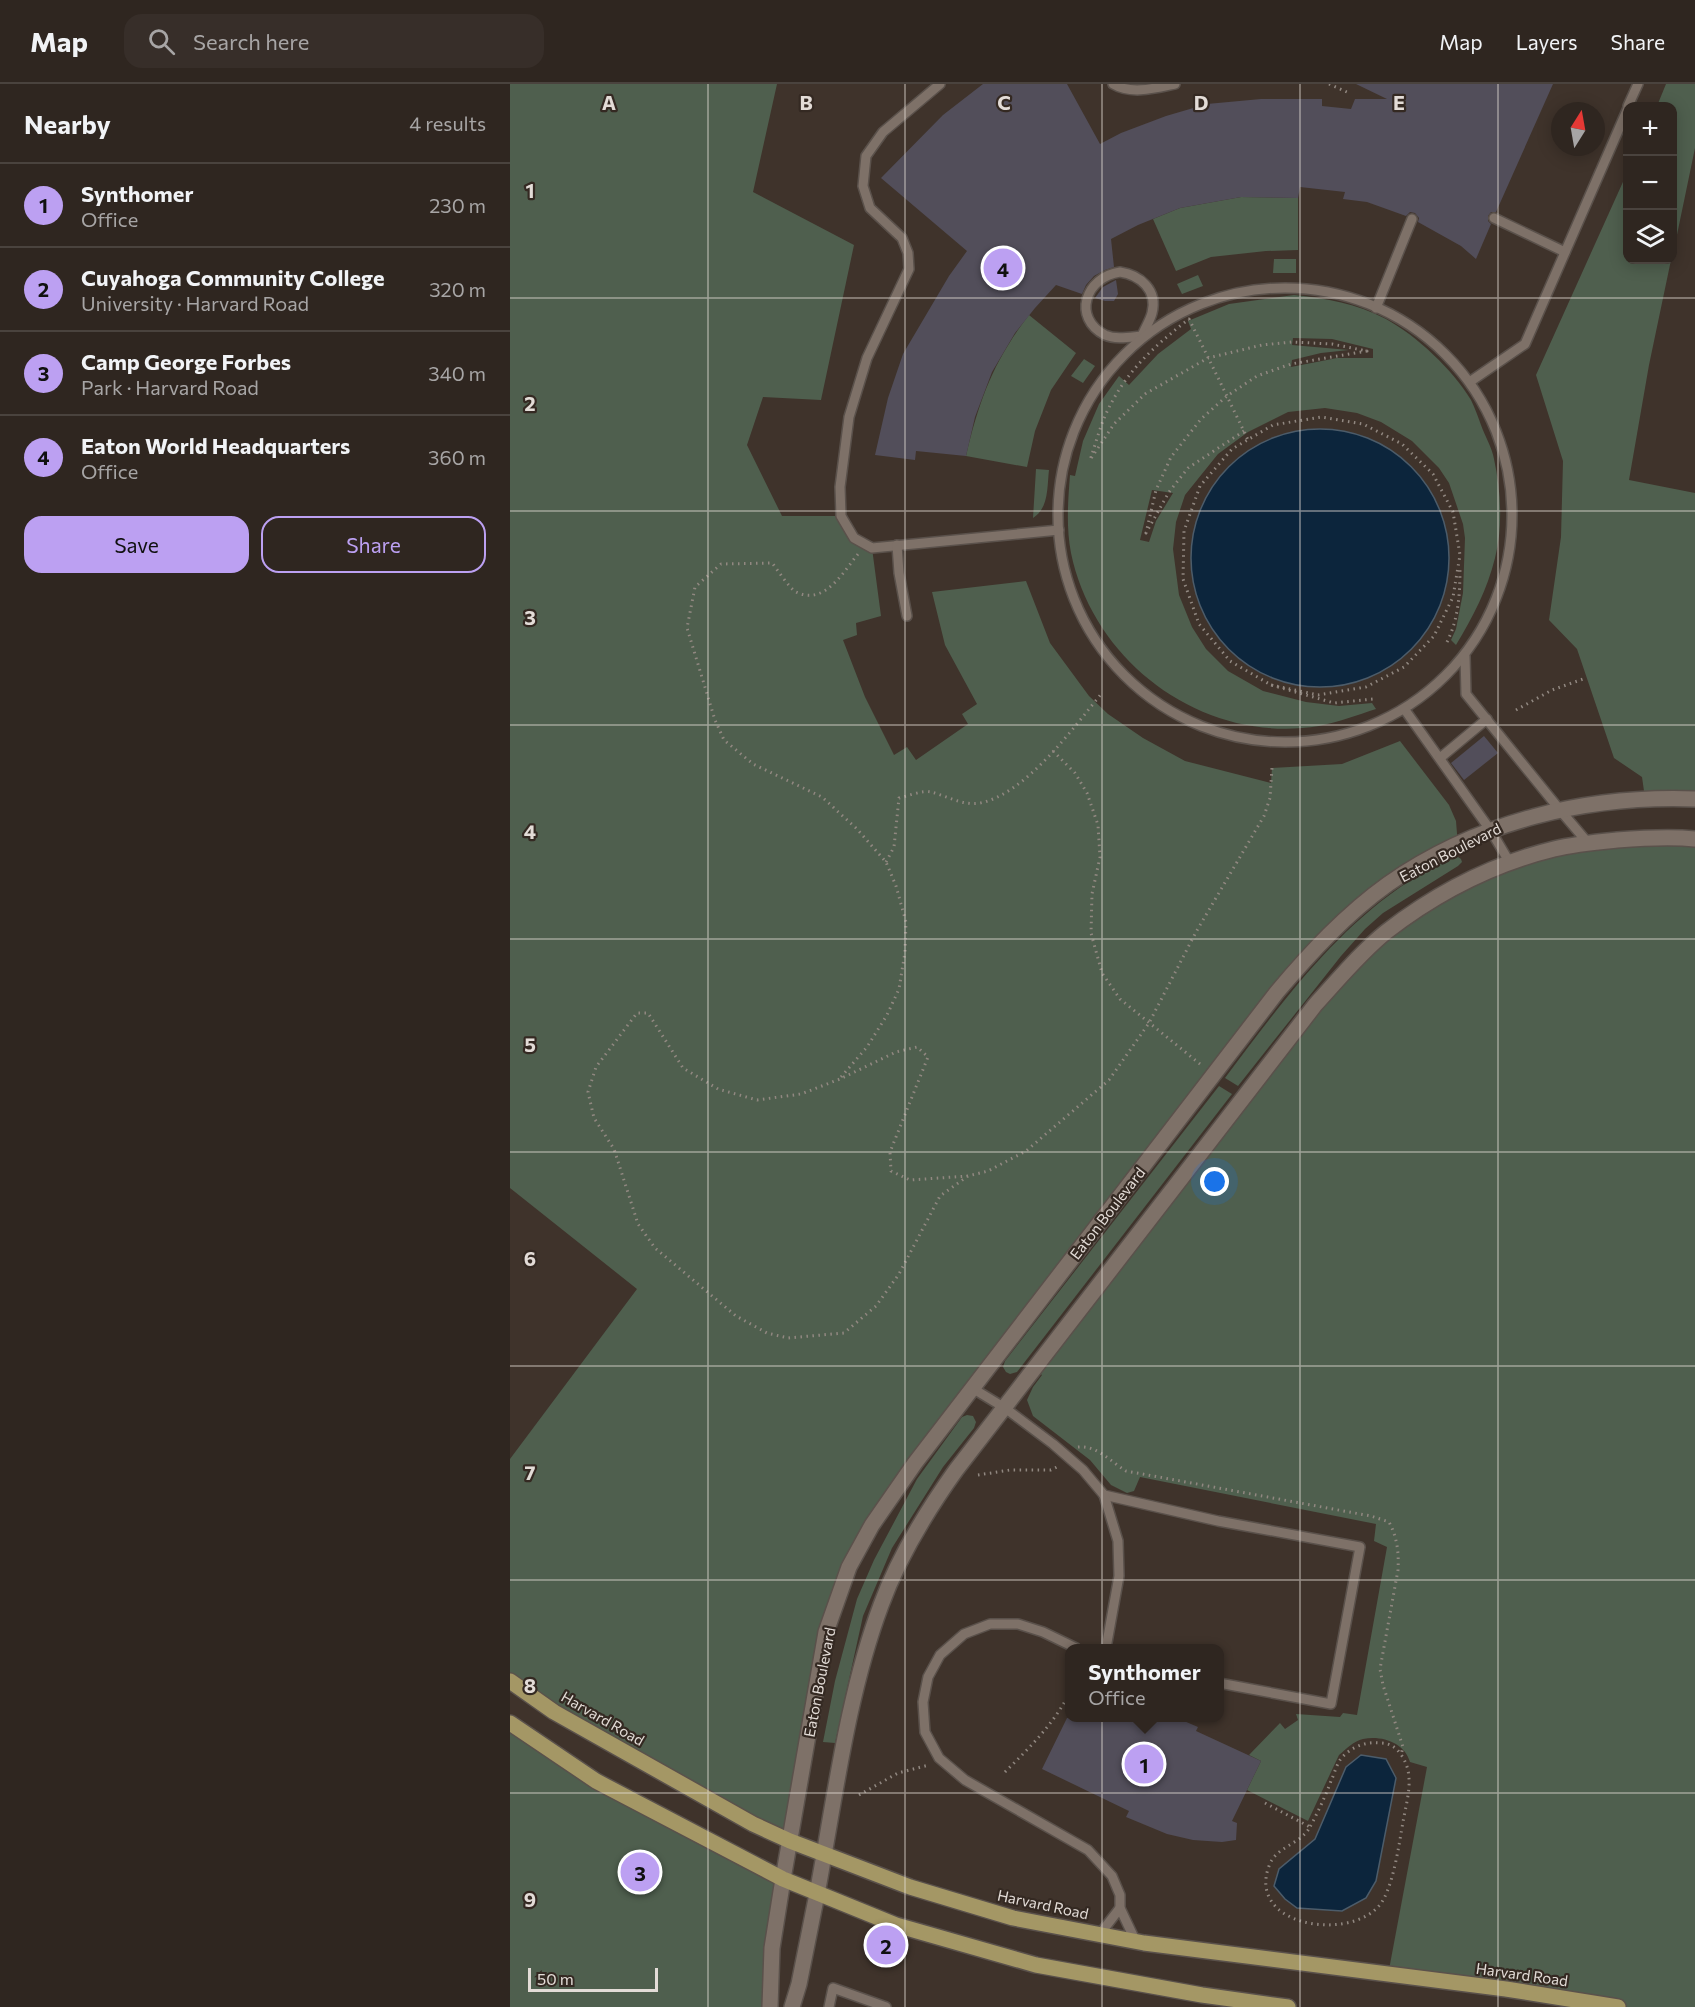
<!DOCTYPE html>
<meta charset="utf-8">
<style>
body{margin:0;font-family:Commissioner,sans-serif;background:#372e29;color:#f1f3f6}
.controls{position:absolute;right:18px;top:18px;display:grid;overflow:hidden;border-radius:12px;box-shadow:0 3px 15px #0003}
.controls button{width:54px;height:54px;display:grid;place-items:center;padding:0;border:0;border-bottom:2px solid #4a433e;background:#2f2620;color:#f1f3f6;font:30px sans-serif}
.compass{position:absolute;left:1041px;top:18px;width:54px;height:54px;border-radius:50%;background:#2f2620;box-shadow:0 3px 15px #0003;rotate:11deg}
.scale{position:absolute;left:18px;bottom:15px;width:130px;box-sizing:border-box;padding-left:6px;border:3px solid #e3dcd7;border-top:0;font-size:16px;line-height:21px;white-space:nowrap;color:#e3dcd7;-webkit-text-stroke:4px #342922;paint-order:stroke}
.you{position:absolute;left:705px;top:1098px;width:21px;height:21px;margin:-15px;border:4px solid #fff;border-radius:50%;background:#1a73e8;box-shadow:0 0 0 9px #1a73e833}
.badge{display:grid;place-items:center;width:39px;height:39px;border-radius:50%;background:#bca0f2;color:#111;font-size:20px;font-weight:700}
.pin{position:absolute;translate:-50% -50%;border:3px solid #fff;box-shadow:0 2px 6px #0006}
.popup{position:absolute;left:555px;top:1560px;width:159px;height:78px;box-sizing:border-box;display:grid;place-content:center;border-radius:12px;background:#2f2620;filter:drop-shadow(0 2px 4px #0005);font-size:20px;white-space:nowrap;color:#a7a5a5}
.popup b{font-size:22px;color:#f1f3f6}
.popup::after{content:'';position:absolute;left:50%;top:100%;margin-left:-12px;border:12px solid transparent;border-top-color:#2f2620}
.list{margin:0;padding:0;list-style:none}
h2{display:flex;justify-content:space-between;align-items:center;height:78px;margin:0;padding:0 24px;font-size:26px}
h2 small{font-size:20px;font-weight:400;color:#a7a5a5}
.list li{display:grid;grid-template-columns:39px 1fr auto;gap:18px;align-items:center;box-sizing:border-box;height:84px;padding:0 24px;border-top:2px solid #4a433e}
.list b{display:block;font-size:22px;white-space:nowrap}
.list p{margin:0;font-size:20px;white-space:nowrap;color:#a7a5a5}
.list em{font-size:20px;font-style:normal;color:#a7a5a5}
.actions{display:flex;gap:12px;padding:18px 24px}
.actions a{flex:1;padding:14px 0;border:2px solid #bca0f2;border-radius:18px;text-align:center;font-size:21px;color:#bca0f2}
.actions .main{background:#bca0f2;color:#111}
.icon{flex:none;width:33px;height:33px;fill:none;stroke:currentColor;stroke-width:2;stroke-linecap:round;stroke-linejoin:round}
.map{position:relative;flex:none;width:1185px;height:1923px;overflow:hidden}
header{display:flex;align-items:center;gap:36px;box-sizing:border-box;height:84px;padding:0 30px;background:#2f2620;border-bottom:2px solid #4a433e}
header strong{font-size:28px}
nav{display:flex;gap:33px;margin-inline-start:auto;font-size:21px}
.search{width:420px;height:54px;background:#372e29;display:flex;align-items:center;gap:15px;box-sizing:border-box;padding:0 21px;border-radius:18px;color:#a7a5a5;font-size:22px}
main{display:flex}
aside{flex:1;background:#2f2620}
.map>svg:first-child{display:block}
</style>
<header>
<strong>Map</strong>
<div class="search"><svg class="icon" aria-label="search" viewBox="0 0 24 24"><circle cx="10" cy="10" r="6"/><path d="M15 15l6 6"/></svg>Search here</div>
<nav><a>Map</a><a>Layers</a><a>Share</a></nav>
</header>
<main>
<aside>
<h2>Nearby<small>4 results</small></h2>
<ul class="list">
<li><span class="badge">1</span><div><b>Synthomer</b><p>Office</p></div><em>230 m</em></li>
<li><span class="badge">2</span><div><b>Cuyahoga Community College</b><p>University · Harvard Road</p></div><em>320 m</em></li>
<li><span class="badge">3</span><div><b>Camp George Forbes</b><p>Park · Harvard Road</p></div><em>340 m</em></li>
<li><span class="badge">4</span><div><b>Eaton World Headquarters</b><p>Office</p></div><em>360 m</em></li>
</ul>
<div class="actions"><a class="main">Save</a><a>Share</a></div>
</aside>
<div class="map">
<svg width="1185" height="1923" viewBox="0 0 1185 1923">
<rect width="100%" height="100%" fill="#3f332b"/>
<g fill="#4f5f4e" fill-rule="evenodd">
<polygon points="0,0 267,0 243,108 344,161 311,316 253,313 237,361 272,432 331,432 344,454 362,464 371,532 346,539 347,551 333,556 355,613 384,671 397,663 406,676 458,640 452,630 467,620 435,561 422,508 516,497 540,559 579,612 598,630 633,654 675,677 761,699 762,684 832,680 890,657 939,721 946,737 948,762 913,779 815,855 362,1441 316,1548 280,1757 0,1597 0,1375 127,1205 0,1104"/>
<polygon points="1156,0 1185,0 1185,64 1163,170 1162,22 1147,22"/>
<polygon points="1117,89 1118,176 1161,176 1139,281 1119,396 1185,409 1185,715 1135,714 1132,693 1104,674 1067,565 1039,536 1051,453 1053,377 1026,291"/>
<polygon points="731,113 788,114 788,166 756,167 701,173 666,187 643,135 670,124"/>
<polygon points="764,175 786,175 786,189 763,189"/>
<polygon points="688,191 693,202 672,210 667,200"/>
<path d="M784 211C816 214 847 220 876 235 907 252 943 286 961 316 965 324 968 333 971 341 975 352 982 364 984 375 991 407 993 443 985 474 977 506 963 533 946 561L941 556 946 545 953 509 955 454 953 440 939 399 929 384 902 357 871 338 847 329 815 324 778 328 738 348 708 370 675 411 666 438 663 465 669 511 682 543 696 565 718 587 753 607 796 618 829 622 862 619 866 625C847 631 829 638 809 642 695 661 584 580 561 469 556 443 558 417 560 391L565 392 573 357 589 320 609 292 619 301 648 270 681 245 678 237 719 220ZM783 254 822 255 863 265V274H827L781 283 782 276 811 269 839 266 782 261ZM642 406 663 409 646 437 639 458 630 456Z"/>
<path d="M519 231 566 269 541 306 525 347 517 383 456 372C469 316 484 276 519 231Z"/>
<polygon points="574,275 585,282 573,299 561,292"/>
<path d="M526 385 539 386C537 403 539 424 523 434Z"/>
<path d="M1185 755V1923H1108L878 1891 917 1683 900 1678C895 1659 872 1651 853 1655 844 1657 836 1665 829 1671L798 1737 737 1706 751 1677 739 1671 770 1639 775 1645 788 1636 786 1630 830 1633 833 1629 847 1631 877 1463 864 1457 866 1440 630 1393 624 1407 617 1409 601 1401 580 1376 523 1332 517 1316 523 1303 532 1291 524 1285 805 921 916 820 1043 765Z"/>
<path d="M948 773 951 775 952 778 948 782 873 829 855 845 831 872 728 1002 715 994C766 926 819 853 889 804 905 792 925 784 941 774Z"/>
<polygon points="709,1002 722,1010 507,1288 500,1290 496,1288 493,1283 495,1277"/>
<polygon points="457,1331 463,1332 466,1338 464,1344 433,1383 382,1464 353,1532 325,1659 313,1658 325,1597 347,1515 364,1476 407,1395 452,1333"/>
<polygon points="0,1639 86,1697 273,1795 260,1923 0,1923"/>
</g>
<g fill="#0c253c" stroke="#4c5c6a" stroke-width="1.5">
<circle cx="810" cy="474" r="129"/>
<polygon points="851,1671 876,1675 886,1694 866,1797 856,1814 832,1827 787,1824 775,1815 764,1802 769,1785 805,1755 836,1683"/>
</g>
<g fill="#524e5a">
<polygon points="473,0 557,0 590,60 611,49 656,32 697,20 751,15 812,15 812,22 841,25 845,15 877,15 846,0 1043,0 986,128 981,128 978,132 978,137 981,140 966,175 951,162 908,138 909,134 905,129 900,128 896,132 857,118 833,115 835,108 790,103 788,114 731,113 670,124 628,141 601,155 604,183 595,186 584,192 576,201 572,210 546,201 525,224 505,249 482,288 465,333 456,372 406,367 405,376 365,371 378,314 393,270 439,192 457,167 371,94 433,31"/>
<polygon points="606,196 608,210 604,217 595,217 585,214 593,203"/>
<polygon points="974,652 988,669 954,696 941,679"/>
<polygon points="557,1634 667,1634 688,1643 686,1647 751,1677 722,1737 727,1739 726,1756 712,1758 683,1756 657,1750 616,1733 619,1727 532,1685"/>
</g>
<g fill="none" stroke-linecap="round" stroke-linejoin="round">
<defs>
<g id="service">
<polyline points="430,0 373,48 356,72 353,102 360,124 392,154 398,169 399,185 357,274 339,333 330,403 331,432 344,454 362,464 549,446"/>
<path d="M603 0C621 11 646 4 665 0"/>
<polyline points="1118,22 1128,0"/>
<polyline points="984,134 1055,168"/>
<path d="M610 188C630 191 648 206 642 229 640 237 635 244 632 252 620 253 606 256 595 251 562 234 575 193 610 188Z"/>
<circle cx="775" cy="431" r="227"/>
<polyline points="866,224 902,135"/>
<polyline points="961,297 1015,260 1118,24"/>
<polyline points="387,461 389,489 397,532"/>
<polyline points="955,572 956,610 1050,726 1078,759"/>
<polyline points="895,626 981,747 1000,779"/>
<polyline points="930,674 977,635"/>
<polyline points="462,1304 495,1324 543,1360 573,1386 594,1411 708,1437 850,1463 821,1620 709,1599"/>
<polyline points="594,1411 608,1457 609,1492 596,1564"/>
<polyline points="566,1564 533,1548 508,1540 480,1540 454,1550 430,1571 418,1593 413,1618 415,1648 429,1674 455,1696 578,1766 602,1792 610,1811 610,1824 626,1858"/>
<polyline points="590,1850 610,1824"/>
<polyline points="319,1923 323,1904 376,1923"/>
</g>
<g id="minor">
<polyline points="260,1923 262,1864 273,1795"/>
<polyline points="282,1923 289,1900 307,1810"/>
</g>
<g id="tertiary">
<path d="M273 1795 316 1548 339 1483 362 1441 405 1379 767 908C800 869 836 830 878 800 968 737 1077 711 1185 715"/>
<path d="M307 1810C325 1714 337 1612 371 1521 389 1472 416 1428 446 1386L805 921C828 896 850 869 876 848 925 810 983 780 1044 765 1064 760 1086 758 1107 756 1132 754 1160 752 1185 755"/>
</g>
<g id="primary">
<polyline points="0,1597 44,1628 243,1740 280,1757 400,1803 503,1834 634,1859 996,1905 1108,1923"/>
<polyline points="0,1639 86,1697 273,1795 386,1841 526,1881 692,1911 778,1923"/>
</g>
</defs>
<use href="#service" stroke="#5a514b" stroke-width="12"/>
<use href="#minor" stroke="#5a514b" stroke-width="18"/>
<use href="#tertiary" stroke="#5a514b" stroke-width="18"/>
<use href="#primary" stroke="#5a514b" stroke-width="18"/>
<g stroke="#918881" stroke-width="3" stroke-dasharray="1.5 4.5" stroke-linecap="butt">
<polyline points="819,0 839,9"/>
<path d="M734 347 678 384 659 408 636 449 646 406 661 373 691 335 717 312 747 292 781 280 857 267 822 260 782 258 752 261 698 274 635 310 604 340 580 376C585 362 589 346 595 332 614 289 643 263 679 235 699 275 719 316 738 356"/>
<path d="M937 558C949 534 950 508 950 482"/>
<polyline points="761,601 808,611 856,603 894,583 924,552 943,513 950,471 943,428 923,390 892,360 853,340 811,333 763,341 722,365 690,402 674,447 673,495 689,540 720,577 761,601 824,619 863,615"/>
<polyline points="1006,626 1042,606 1076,594"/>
<polyline points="543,667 565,689 577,709 588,741 590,773 582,810 581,849 592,889 610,915 690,980"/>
<path d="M376 778 384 763 389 714C398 712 412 706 421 708 437 712 453 722 470 719 516 710 563 644 592 609"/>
<path d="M331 993 357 963 377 931 389 905 395 868 396 838 386 802 376 778 347 745 312 713 243 680 214 656 205 636 177 544 185 503 211 480 262 479C268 486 279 504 286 508 315 522 333 488 348 470"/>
<polyline points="458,1092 430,1112 389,1190 366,1222 334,1249 278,1254 257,1249 226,1232 145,1164 128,1140 104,1065 84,1034 78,1008 86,983 127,929 138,929 173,984 208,1005 247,1016 291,1010 330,995 386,968 407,963 418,973 380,1068 381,1087 400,1096 458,1092 478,1087 516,1067 599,996 639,939 686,848 754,732 760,714 762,684"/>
<path d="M568 1363C587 1361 601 1378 616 1387L861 1432 879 1438C887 1453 889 1468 888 1486L870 1585 873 1601 893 1663 891 1671"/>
<polyline points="468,1391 500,1386 541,1386 549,1382"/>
<path d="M495 1688C519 1664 543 1641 559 1610"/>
<polyline points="349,1711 388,1689 419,1681"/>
<path d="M755 1719 800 1743C790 1761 766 1762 759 1782 737 1841 834 1857 867 1824 883 1809 889 1759 893 1738 897 1715 905 1692 892 1672 886 1663 880 1659 870 1659 855 1657 839 1664 830 1676 826 1682 824 1691 821 1697 815 1713 808 1728 800 1743"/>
</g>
<use href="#service" stroke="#7e7168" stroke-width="9"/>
<use href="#minor" stroke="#7e7168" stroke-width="15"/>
<use href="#tertiary" stroke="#7e7168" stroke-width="15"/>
<use href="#primary" stroke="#a49765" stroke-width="15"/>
</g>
<path fill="none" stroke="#e3dcd7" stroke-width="1.5" stroke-opacity="0.55" d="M198 0V1923M395 0V1923M592 0V1923M790 0V1923M988 0V1923M0 214H1185M0 427H1185M0 641H1185M0 855H1185M0 1068H1185M0 1282H1185M0 1496H1185M0 1709H1185"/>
<g text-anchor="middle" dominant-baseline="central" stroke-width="4.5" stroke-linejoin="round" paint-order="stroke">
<g font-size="15" fill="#e3dcd7" stroke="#342922">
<text transform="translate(940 768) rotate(-27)">Eaton Boulevard</text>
<text transform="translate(597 1129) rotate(-52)">Eaton Boulevard</text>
<text transform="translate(309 1598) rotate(-79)">Eaton Boulevard</text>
<text transform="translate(93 1634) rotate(30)">Harvard Road</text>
<text transform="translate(533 1820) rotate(12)">Harvard Road</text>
<text transform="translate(1012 1890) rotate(8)">Harvard Road</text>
</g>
</g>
<g font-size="20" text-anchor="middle" font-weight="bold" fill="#e3dcd7" stroke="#342922" stroke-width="4.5" stroke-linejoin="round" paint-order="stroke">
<text x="99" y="26">A</text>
<text x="296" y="26">B</text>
<text x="494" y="26">C</text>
<text x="691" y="26">D</text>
<text x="889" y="26">E</text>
<text x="20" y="114">1</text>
<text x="20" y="327">2</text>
<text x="20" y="541">3</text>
<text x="20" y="755">4</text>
<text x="20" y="968">5</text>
<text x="20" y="1182">6</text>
<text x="20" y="1396">7</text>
<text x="20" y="1609">8</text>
<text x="20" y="1823">9</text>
</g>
</svg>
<div class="controls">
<button>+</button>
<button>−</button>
<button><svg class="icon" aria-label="layers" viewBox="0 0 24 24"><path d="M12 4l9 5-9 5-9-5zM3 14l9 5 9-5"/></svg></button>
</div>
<svg class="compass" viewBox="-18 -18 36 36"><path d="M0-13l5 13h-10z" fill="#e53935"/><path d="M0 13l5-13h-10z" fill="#a7a5a5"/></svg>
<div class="scale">50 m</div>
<div class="you"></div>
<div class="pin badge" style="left:634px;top:1680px">1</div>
<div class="popup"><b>Synthomer</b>Office</div>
<div class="pin badge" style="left:376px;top:1861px">2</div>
<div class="pin badge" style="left:130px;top:1788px">3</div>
<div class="pin badge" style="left:493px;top:184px">4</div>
</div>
</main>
